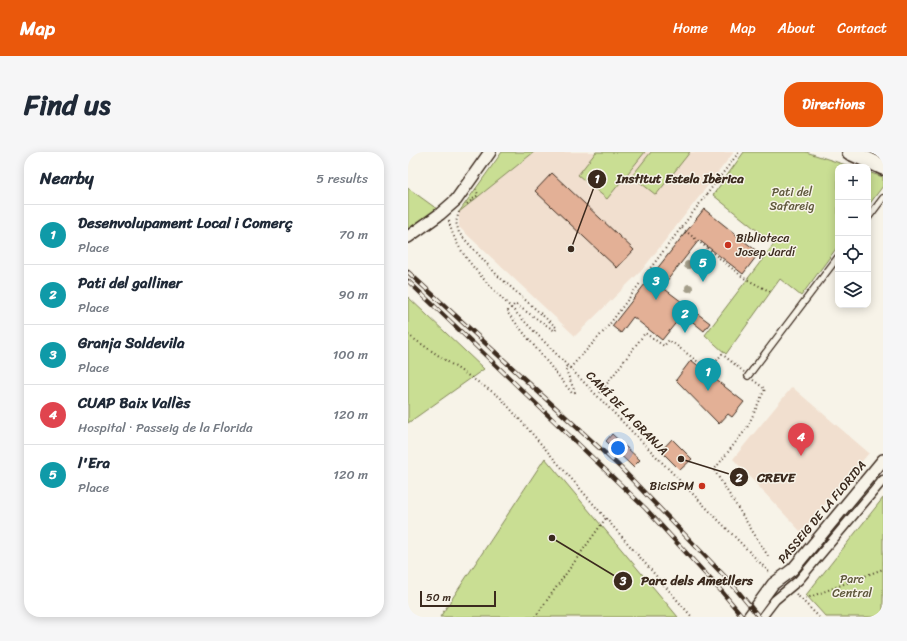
<!DOCTYPE html>
<meta charset="utf-8">
<style>
body{margin:0;font-family:Sriracha,sans-serif;background:#f6f6f7;color:#1f2937}
.controls{position:absolute;right:12px;top:12px;display:grid;overflow:hidden;border-radius:8px;box-shadow:0 2px 10px #0003}
.controls button{width:36px;height:36px;display:grid;place-items:center;padding:0;border:0;border-bottom:1px solid #e0e1e3;background:#fff;color:#1f2937;font:20px sans-serif}
.scale{position:absolute;left:12px;bottom:10px;width:76px;box-sizing:border-box;padding-left:4px;border:2px solid #3b2a1e;border-top:0;font-size:11px;line-height:14px;white-space:nowrap;color:#3b2a1e;-webkit-text-stroke:3px #f7f3e8;paint-order:stroke}
.you{position:absolute;left:210px;top:296px;width:14px;height:14px;margin:-10px;border:3px solid #fff;border-radius:50%;background:#1a73e8;box-shadow:0 0 0 6px #1a73e833}
.badge{display:grid;place-items:center;width:26px;height:26px;border-radius:50%;background:#ea580c;color:#fff;font-size:13px;font-weight:700}
.pin{position:absolute;translate:-50% -33px;filter:drop-shadow(0 1px 2px #0008)}
.pin::after{content:'';position:absolute;top:21px;width:14px;height:12px;background:inherit;clip-path:polygon(0 0,100% 0,50% 100%)}
.list{margin:0;padding:0;list-style:none}
h2{display:flex;justify-content:space-between;align-items:center;height:52px;margin:0;padding:0 16px;font-size:17px}
h2 small{font-size:13px;font-weight:400;color:#747a83}
.list li{display:grid;grid-template-columns:26px 1fr auto;gap:12px;align-items:center;box-sizing:border-box;height:60px;padding:0 16px;border-top:1px solid #e0e1e3}
.list b{display:block;font-size:15px;white-space:nowrap}
.list p{margin:0;font-size:13px;white-space:nowrap;color:#747a83}
.list em{font-size:13px;font-style:normal;color:#747a83}
.icon{flex:none;width:22px;height:22px;fill:none;stroke:currentColor;stroke-width:2;stroke-linecap:round;stroke-linejoin:round}
.map{position:relative;flex:none;width:475px;height:465px;overflow:hidden;border-radius:16px}
header{display:flex;align-items:center;gap:24px;box-sizing:border-box;height:56px;padding:0 20px;background:#ea580c;color:#fff}
header strong{font-size:19px}
nav{display:flex;gap:22px;margin-inline-start:auto;font-size:14px}
.intro{display:flex;align-items:center;justify-content:space-between;box-sizing:border-box;height:96px;padding:0 24px}
h1{margin:0;font-size:28px}
.button{padding:10px 18px;border-radius:16px;background:#ea580c;color:#fff;font-size:14px;font-weight:700}
main{display:flex;gap:24px;padding:0 24px}
aside{flex:1;background:#fff;border-radius:16px;box-shadow:0 2px 10px #0003}
.map>svg:first-child{display:block}
</style>
<header>
<strong>Map</strong>
<nav><a>Home</a><a>Map</a><a>About</a><a>Contact</a></nav>
</header>
<div class="intro"><h1>Find us</h1><a class="button">Directions</a></div>
<main>
<aside>
<h2>Nearby<small>5 results</small></h2>
<ul class="list">
<li><span class="badge" style="background:#0f9aa8">1</span><div><b>Desenvolupament Local i Comerç</b><p>Place</p></div><em>70 m</em></li>
<li><span class="badge" style="background:#0f9aa8">2</span><div><b>Pati del galliner</b><p>Place</p></div><em>90 m</em></li>
<li><span class="badge" style="background:#0f9aa8">3</span><div><b>Granja Soldevila</b><p>Place</p></div><em>100 m</em></li>
<li><span class="badge" style="background:#e0444e">4</span><div><b>CUAP Baix Vallès</b><p>Hospital · Passeig de la Florida</p></div><em>120 m</em></li>
<li><span class="badge" style="background:#0f9aa8">5</span><div><b>l'Era</b><p>Place</p></div><em>120 m</em></li>
</ul>
</aside>
<div class="map">
<svg width="475" height="465" viewBox="0 0 475 465">
<rect width="100%" height="100%" fill="#f7f3e8"/>
<filter id="ink" filterUnits="userSpaceOnUse"><feTurbulence type="fractalNoise" baseFrequency=".025" numOctaves="2"/><feDisplacementMap in="SourceGraphic" scale="8" xChannelSelector="R" yChannelSelector="G"/><feConvolveMatrix kernelMatrix="1 2 1 2 8 2 1 2 1" color-interpolation-filters="sRGB"/></filter>
<g filter="url(#ink)">
<g fill="#f1dfcf">
<polygon points="126,0 326,0 234,118 167,184 51,75 51,60"/>
<polygon points="384,235 461,301 393,380 325,307"/>
</g>
<g fill="#c9de93" stroke="#828458">
<polygon points="94,0 126,0 51,60"/>
<polygon points="188,0 237,0 199,47 170,23"/>
<polygon points="243,0 282,0 248,43 224,24"/>
<polygon points="336,0 398,0 444,15 430,15 430,94 393,144 372,127 318,202 297,183 366,92 305,43"/>
<polygon points="460,20 475,25 475,34 460,54"/>
<polygon points="0,36 29,57 0,78"/>
<polygon points="0,145 76,217 0,271"/>
<polygon points="137,306 270,465 32,465"/>
<polygon points="475,346 475,465 418,465 398,443"/>
</g>
<g fill="#e3b096" stroke="#3b2a1e">
<polygon points="144,21 226,98 209,116 127,39"/>
<polygon points="296,57 351,101 335,122 291,88 254,135 302,171 296,179 275,162 254,188 225,165 213,181 204,174"/>
<polygon points="283,208 336,250 324,265 320,262 311,272 268,228"/>
<polygon points="204,282 232,308 225,315 198,289"/>
<polygon points="264,287 284,307 272,318 253,299"/>
</g>
<g fill="none" stroke-linecap="round" stroke-linejoin="round">
<defs>
<g id="service">
<polyline points="460,66 475,46"/>
<polyline points="340,224 430,105"/>
</g>
<polyline id="pedestrian" points="354,465 367,448 391,428 475,328"/>
<g id="minor">
<polyline points="0,85 32,62 48,48 82,0"/>
<polyline points="341,465 365,432 385,417 475,308"/>
</g>
<polyline id="secondary" points="442,0 475,15"/>
</defs>
<use href="#service" stroke="#3b2a1e" stroke-width="8"/>
<use href="#pedestrian" stroke="#3b2a1e" stroke-width="11"/>
<use href="#minor" stroke="#3b2a1e" stroke-width="14"/>
<use href="#secondary" stroke="#3b2a1e" stroke-width="18"/>
<g stroke="#3b2a1e" stroke-width="2" stroke-dasharray="1 3" stroke-linecap="butt">
<polyline points="59,52 70,43 68,37"/>
<polyline points="51,60 48,70 51,81 89,123 149,176 147,179 107,152 99,160 164,241 167,240 157,216 160,213"/>
<path d="M41 69C46 94 64 114 81 133L362 421"/>
<polyline points="274,76 336,126 363,140"/>
<polyline points="239,123 241,118 331,0"/>
<polyline points="0,183 92,245 284,465"/>
<polyline points="162,216 198,177 233,130"/>
<polyline points="345,228 357,237 339,276 306,318 360,404"/>
<polyline points="192,241 237,181 256,194 261,188 301,218 314,202 336,220"/>
<polyline points="388,442 411,465"/>
<polyline points="394,448 475,417"/>
<polyline points="127,465 198,366"/>
</g>
<use href="#service" stroke="#f7f3e8" stroke-width="5.5"/>
<use href="#pedestrian" stroke="#f7f3e8" stroke-width="8"/>
<use href="#minor" stroke="#f7f3e8" stroke-width="11"/>
<use href="#secondary" stroke="#f7f3e8" stroke-width="15"/>
<defs>
<g id="rail">
<polyline points="0,120 211,314 323,431 351,465"/>
<polyline points="0,129 237,356 315,441 335,465"/>
</g>
</defs>
<use href="#rail" stroke="#3b2a1e" stroke-width="4.5"/>
<use href="#rail" stroke="#f7f3e8" stroke-width="3" stroke-dasharray="9" stroke-linecap="butt"/>
</g>
<g fill="#a39d89">
<circle cx="280" cy="113" r="4"/>
<circle cx="281" cy="136" r="4"/>
</g>
</g>
<g fill="#c8321e" stroke="#f7f3e8" stroke-width="1.5">
<circle cx="320" cy="93" r="4"/>
<circle cx="294" cy="334" r="4"/>
</g>
<g text-anchor="middle" dominant-baseline="central" stroke-width="3" stroke-linejoin="round" paint-order="stroke">
<g font-size="12" fill="#5e573b" stroke="#f7f3e8">
<text x="384" y="40">Pati del<tspan x="384" dy="14">Safareig</tspan></text>
<text x="444" y="427">Parc<tspan x="444" dy="14">Central</tspan></text>
</g>
<g font-size="12" fill="#3b2a1e" stroke="#f7f3e8" text-anchor="start">
<text x="328" y="86">Biblioteca<tspan x="328" dy="14">Josep Jardí</tspan></text>
<text x="286" y="334" text-anchor="end">BiciSPM</text>
</g>
<g font-size="12" fill="#3b2a1e" stroke="#f7f3e8">
<text transform="translate(219 261) rotate(46)">CAMÍ DE LA GRANJA</text>
<text transform="translate(414 360) rotate(-50)">PASSEIG DE LA FLORIDA</text>
</g>
</g>
<path fill="none" stroke="#3b2a1e" stroke-width="1.5" d="M163 97L189 27M273 307L331 325M144 386L215 429"/>
<g fill="#3b2a1e" stroke="#f7f3e8" stroke-width="1.5">
<circle cx="163" cy="97" r="4"/>
<circle cx="273" cy="307" r="4"/>
<circle cx="144" cy="386" r="4"/>
<circle cx="189" cy="27" r="10"/>
<circle cx="331" cy="325" r="10"/>
<circle cx="215" cy="429" r="10"/>
</g>
<g font-size="12" text-anchor="middle" font-weight="bold" fill="#fff">
<text x="189" y="31">1</text>
<text x="331" y="330">2</text>
<text x="215" y="433">3</text>
</g>
<g font-size="13" text-anchor="middle" font-weight="bold" fill="#3b2a1e" stroke="#f7f3e8" stroke-width="3" stroke-linejoin="round" paint-order="stroke">
<text x="272" y="31">Institut Estela Ibèrica</text>
<text x="368" y="330">CREVE</text>
<text x="289" y="433">Parc dels Ametllers</text>
</g>
</svg>
<div class="controls">
<button>+</button>
<button>−</button>
<button><svg class="icon" aria-label="locate" viewBox="0 0 24 24"><circle cx="12" cy="12" r="6"/><path d="M12 2v4M12 18v4M2 12h4M18 12h4"/></svg></button>
<button><svg class="icon" aria-label="layers" viewBox="0 0 24 24"><path d="M12 4l9 5-9 5-9-5zM3 14l9 5 9-5"/></svg></button>
</div>
<div class="scale">50 m</div>
<div class="you"></div>
<div class="pin badge" style="left:300px;top:239px;background:#0f9aa8">1</div>
<div class="pin badge" style="left:277px;top:181px;background:#0f9aa8">2</div>
<div class="pin badge" style="left:248px;top:148px;background:#0f9aa8">3</div>
<div class="pin badge" style="left:393px;top:304px;background:#e0444e">4</div>
<div class="pin badge" style="left:295px;top:130px;background:#0f9aa8">5</div>
</div>
</main>
